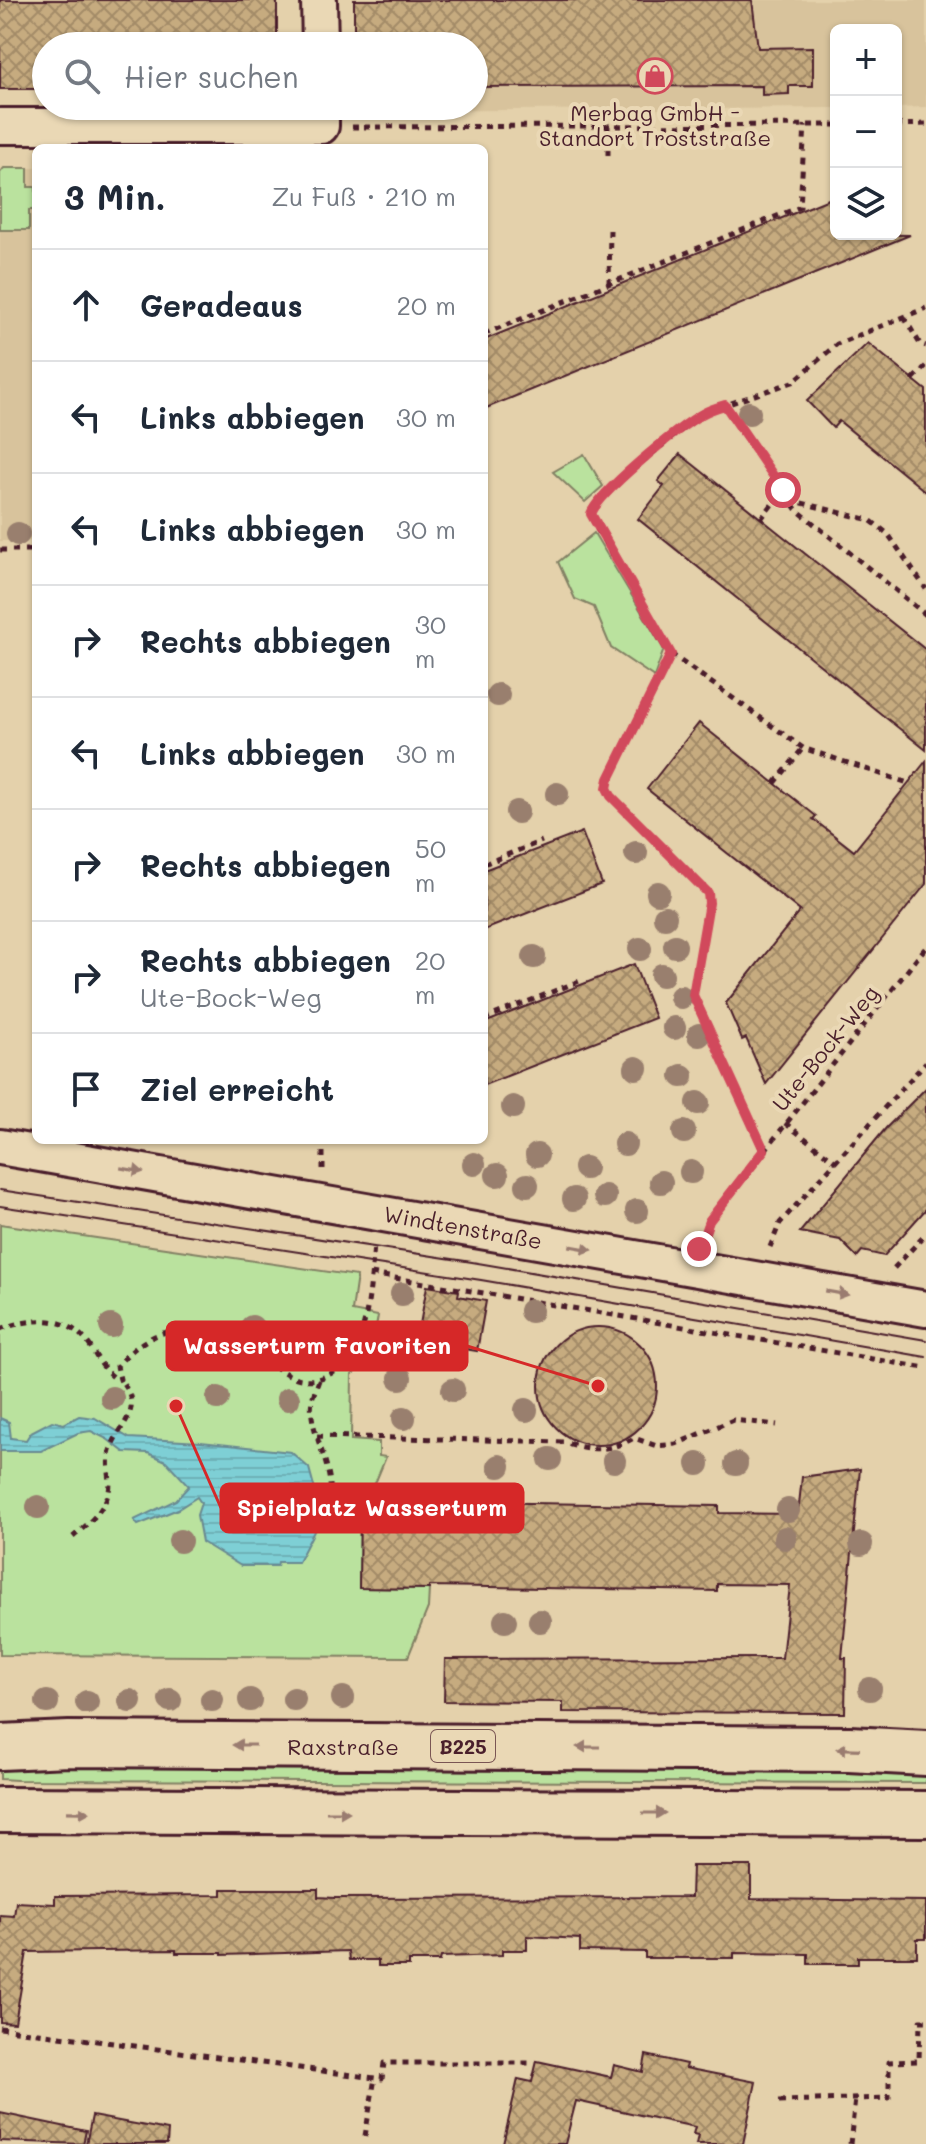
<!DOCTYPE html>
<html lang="de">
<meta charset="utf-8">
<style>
body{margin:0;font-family:Mali,sans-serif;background:#f2f2f3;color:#1f2937}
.controls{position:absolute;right:24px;top:24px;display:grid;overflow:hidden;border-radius:12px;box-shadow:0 2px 6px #0004}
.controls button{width:72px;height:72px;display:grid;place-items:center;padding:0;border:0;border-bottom:2px solid #e0e1e3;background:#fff;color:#1f2937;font:40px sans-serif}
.stop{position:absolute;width:24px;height:24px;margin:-18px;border:6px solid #d1495b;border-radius:50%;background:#fff}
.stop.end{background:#d1495b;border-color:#fff;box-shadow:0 2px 8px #0008}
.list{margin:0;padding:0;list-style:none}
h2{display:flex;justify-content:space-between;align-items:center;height:104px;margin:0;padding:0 32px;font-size:34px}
h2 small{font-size:26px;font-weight:400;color:#747a83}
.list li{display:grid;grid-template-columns:52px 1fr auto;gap:24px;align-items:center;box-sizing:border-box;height:112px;padding:0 32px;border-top:2px solid #e0e1e3}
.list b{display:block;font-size:30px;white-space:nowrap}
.list p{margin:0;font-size:26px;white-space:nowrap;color:#747a83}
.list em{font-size:26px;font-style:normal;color:#747a83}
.icon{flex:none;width:44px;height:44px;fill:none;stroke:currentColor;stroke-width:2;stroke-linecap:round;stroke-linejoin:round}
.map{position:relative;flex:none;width:926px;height:2144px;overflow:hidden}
.search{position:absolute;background:#fff;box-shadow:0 2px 6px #0004;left:32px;top:32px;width:456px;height:88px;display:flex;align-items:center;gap:20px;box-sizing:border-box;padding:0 28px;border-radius:44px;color:#747a83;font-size:30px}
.panel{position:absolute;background:#fff;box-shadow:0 2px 6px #0004;left:32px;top:144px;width:456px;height:1000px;border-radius:12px}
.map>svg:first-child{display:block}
</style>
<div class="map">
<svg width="926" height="2144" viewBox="0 0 926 2144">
<defs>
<pattern id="water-rules" width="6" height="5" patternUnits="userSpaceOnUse" patternTransform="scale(2)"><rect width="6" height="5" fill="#7ecfd5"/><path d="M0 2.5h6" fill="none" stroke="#6eb1b7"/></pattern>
<pattern id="building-cross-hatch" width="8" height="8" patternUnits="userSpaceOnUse" patternTransform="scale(2)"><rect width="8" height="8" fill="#c6ab7f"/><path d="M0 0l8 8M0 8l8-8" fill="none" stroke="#a38b68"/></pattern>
</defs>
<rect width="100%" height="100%" fill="#e4d1ab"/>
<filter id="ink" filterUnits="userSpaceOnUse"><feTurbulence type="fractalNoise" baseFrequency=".0125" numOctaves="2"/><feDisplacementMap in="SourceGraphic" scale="16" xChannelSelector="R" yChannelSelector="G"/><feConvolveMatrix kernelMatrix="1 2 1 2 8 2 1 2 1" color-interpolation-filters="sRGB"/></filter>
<g filter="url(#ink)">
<g fill="#d8c39c">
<polygon points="354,0 926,0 926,107 896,108 896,30 836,30 836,108 354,111 354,106 474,106 474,46 354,46"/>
<polygon points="4,168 36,168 36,541 0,541 0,173"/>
</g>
<g fill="#bae29e" stroke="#828064" stroke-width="2">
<polygon points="4,168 28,168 28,187 36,187 36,210 29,210 29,230 0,230 0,173"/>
<polygon points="584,454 603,486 585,502 553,472"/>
<polygon points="594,533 664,649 654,677 611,648 594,607 575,599 558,562"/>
<polygon points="0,1224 357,1276 352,1311 378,1316 371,1355 352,1375 351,1440 379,1442 379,1456 386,1457 364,1510 360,1510 359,1588 429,1589 428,1608 408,1657 0,1655"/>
<polygon points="0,1766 926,1768 926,1783 17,1780 0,1779"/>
</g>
<polygon fill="url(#water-rules)" stroke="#698991" stroke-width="2" points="79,1416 95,1418 129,1438 201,1442 291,1452 309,1468 322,1516 298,1562 278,1562 277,1566 241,1566 202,1542 197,1515 201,1503 197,1497 178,1509 138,1525 134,1520 176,1500 189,1486 166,1461 148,1453 124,1452 107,1439 91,1431 78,1433 41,1451 0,1451 0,1418 9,1422 11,1438 26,1440 31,1432 52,1421 64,1424"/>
<g fill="url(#building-cross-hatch)" stroke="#4a1f2b" stroke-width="2">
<polygon points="0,0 277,0 277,46 46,46 46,89 0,89"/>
<polygon points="354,0 752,0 758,48 813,47 813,86 789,86 789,94 762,95 762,86 474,87 474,46 354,46"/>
<polygon points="836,196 836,234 910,235 484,409 484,340"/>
<polygon points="868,343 926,390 926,492 839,421 833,428 807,401"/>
<polygon points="680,454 926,650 926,750 638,519 664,486 658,481"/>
<polygon points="699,723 816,816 813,819 854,851 926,761 926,884 766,1084 746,1038 742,1040 726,1003 800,911 647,789"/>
<polygon points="582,832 602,884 484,930 484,870"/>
<polygon points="634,964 655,1018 484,1085 484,1023"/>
<polygon points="926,1088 926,1209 884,1256 862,1251 857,1257 840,1240 800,1232 886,1128"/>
<polygon points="427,1286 459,1291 458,1296 486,1301 477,1351 417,1341"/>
<circle cx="598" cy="1386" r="59"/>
<polygon points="860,1469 842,1658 846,1658 845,1713 563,1712 563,1702 444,1701 445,1659 782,1658 790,1585 717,1584 717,1591 429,1586 429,1589 359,1588 360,1510 471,1511 471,1502 719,1506 719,1513 798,1514 802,1477"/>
<polygon points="692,1866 751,1866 751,1899 926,1901 926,1939 917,1939 917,1957 858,1957 858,1964 808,1964 808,1954 734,1953 734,1958 645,1958 645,1952 580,1951 580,1939 527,1936 527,1950 502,1950 502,1955 441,1957 440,1961 409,1961 409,1966 378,1966 378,1960 349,1960 348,1951 222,1955 222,1953 176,1953 176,1950 27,1952 15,2023 0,2022 0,1915 14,1916 16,1902 55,1904 55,1896 222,1895 222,1889 318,1889 318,1897 335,1898 691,1897"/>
<polygon points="646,2055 686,2064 685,2068 756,2082 743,2144 696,2144 698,2135 693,2134 695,2127 576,2101 565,2144 503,2144 518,2079 532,2082 537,2061 611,2077 614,2065 643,2072"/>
<polygon points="0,2113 86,2131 83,2144 0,2141"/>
<polygon points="92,2116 168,2130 167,2144 86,2144"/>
</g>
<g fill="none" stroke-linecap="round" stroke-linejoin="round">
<defs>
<g id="minor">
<polyline points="319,0 320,46"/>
<polyline points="0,126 321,126 321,106"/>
<polyline points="0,1147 926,1309"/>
</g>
<g id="primary">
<polyline points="0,1747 69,1744 849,1749 926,1753"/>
<polyline points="0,1810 926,1814"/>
</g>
</defs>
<use href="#minor" stroke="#4a1f2b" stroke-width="40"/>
<use href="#primary" stroke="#4a1f2b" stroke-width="50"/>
<g stroke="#4a1f2b" stroke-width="5" stroke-dasharray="6 6" stroke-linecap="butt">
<polyline points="896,125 926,124"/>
<polyline points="352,127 836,125"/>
<polyline points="608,155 608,126"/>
<polyline points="609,284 610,230"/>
<polyline points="904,317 920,344 926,346"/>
<polyline points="484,334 800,207 805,125"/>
<polyline points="913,379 926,366"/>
<polyline points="725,405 796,509 926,615"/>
<polyline points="790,500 870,520 888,534 926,589"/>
<polyline points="761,519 783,490"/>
<polyline points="0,550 36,550"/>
<polyline points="671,654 803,748 908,783"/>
<polyline points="775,783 803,748"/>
<polyline points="484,864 542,841"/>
<polyline points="484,1019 582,980"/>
<polyline points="785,1123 836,1162"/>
<polyline points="323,1140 323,1169"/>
<polyline points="764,1150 693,995 709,903 708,893 611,796 607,788 609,779 671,654 597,528 591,514 595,505 632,469 702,413 793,382 837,344 926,308"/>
<polyline points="703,1238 709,1221 926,947"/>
<polyline points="770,1247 780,1223 926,1062"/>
<polyline points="894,1268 926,1234"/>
<polyline points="371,1274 926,1368"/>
<path d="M0 1329C34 1318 67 1313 90 1346 99 1361 102 1368 117 1380L120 1379 117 1366C165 1310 209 1329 264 1360 275 1366 288 1377 301 1379 330 1385 355 1357 362 1331 370 1304 371 1274 374 1246"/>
<path d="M319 1380C317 1386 314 1393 312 1399 307 1430 333 1463 330 1495"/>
<path d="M317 1436 564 1442C592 1451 608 1452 634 1438L657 1446 676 1444 733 1420 777 1425"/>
<path d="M73 1537C89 1523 110 1506 110 1482 109 1471 107 1461 110 1451 120 1421 146 1412 120 1379"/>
<polyline points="0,2028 382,2079 384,2063 533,2063"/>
<polyline points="779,2101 889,2098 889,2062 919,2061 920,2021 926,2021"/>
<polyline points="365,2136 375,2078"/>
<polyline points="850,2144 855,2099"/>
</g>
<use href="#minor" stroke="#ead8b5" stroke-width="34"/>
<use href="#primary" stroke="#ead8b5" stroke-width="44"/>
<g stroke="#4a1f2b" stroke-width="2">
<polyline points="0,1190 472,1262 926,1340"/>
<polyline points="0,1206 481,1280 926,1357"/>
</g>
</g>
<g fill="#997f6e">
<circle cx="749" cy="413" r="12"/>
<circle cx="18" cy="534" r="12"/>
<circle cx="498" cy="695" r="12"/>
<circle cx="557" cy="794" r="12"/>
<circle cx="517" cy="812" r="12"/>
<circle cx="636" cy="853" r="12"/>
<circle cx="658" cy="893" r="12"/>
<circle cx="665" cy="917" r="12"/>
<circle cx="675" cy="946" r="12"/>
<circle cx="640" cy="949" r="12"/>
<circle cx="534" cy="957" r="12"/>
<circle cx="662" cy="975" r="12"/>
<circle cx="681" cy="997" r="12"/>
<circle cx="674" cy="1028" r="12"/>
<circle cx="699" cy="1035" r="12"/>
<circle cx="636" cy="1068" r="12"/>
<circle cx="682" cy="1076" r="12"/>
<circle cx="698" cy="1103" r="12"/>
<circle cx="513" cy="1107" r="12"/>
<circle cx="684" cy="1132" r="12"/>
<circle cx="625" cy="1144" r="12"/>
<circle cx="537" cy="1155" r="12"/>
<circle cx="474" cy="1164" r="12"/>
<circle cx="585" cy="1168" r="12"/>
<circle cx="691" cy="1172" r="12"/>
<circle cx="497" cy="1175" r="12"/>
<circle cx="661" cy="1182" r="12"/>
<circle cx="527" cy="1185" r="12"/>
<circle cx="605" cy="1196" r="12"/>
<circle cx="574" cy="1199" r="12"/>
<circle cx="637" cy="1211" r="12"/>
<circle cx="402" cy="1294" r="12"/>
<circle cx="531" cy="1311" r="12"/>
<circle cx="111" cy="1326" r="12"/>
<circle cx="252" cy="1327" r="12"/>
<circle cx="400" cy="1378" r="12"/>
<circle cx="453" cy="1390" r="12"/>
<circle cx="112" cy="1398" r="12"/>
<circle cx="218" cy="1398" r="12"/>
<circle cx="288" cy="1399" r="12"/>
<circle cx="526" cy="1410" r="12"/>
<circle cx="404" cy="1418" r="12"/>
<circle cx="550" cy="1459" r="12"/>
<circle cx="614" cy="1461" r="12"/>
<circle cx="698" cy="1464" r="12"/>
<circle cx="736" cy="1464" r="12"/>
<circle cx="499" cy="1466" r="12"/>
<circle cx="38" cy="1507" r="12"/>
<circle cx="788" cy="1510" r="12"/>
<circle cx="785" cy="1538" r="12"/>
<circle cx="180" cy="1541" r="12"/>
<circle cx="861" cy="1544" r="12"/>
<circle cx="505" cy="1621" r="12"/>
<circle cx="540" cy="1621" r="12"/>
<circle cx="870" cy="1689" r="12"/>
<circle cx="343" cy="1698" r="12"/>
<circle cx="294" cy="1699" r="12"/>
<circle cx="170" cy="1700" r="12"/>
<circle cx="212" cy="1700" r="12"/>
<circle cx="250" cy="1700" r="12"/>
<circle cx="130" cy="1701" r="12"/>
<circle cx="47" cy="1702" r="12"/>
<circle cx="87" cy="1702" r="12"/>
</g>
<defs><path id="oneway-solid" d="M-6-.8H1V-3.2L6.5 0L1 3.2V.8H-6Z" transform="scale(2)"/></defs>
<g fill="#9a7c70">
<use href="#oneway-solid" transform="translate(132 1170) rotate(10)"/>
<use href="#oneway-solid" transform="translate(581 1248) rotate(10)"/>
<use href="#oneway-solid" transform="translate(837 1293) rotate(10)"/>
<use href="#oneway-solid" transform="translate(244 1745) rotate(-180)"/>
<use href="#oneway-solid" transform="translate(588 1747) rotate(-180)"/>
<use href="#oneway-solid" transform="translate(848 1749) rotate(-178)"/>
<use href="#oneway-solid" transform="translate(78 1812) rotate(1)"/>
<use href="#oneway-solid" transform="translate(338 1812)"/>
<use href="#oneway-solid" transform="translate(654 1813)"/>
</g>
</g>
<g fill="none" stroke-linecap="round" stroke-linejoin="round" filter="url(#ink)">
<path stroke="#d1495b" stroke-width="10" d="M699 1249 709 1221 764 1150 693 995 709 903 708 893 611 796 607 788 609 779 671 654 591 514C599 492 679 427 702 414 709 410 718 407 725 405L783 490"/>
</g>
<defs>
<symbol id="shop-ring" viewBox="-11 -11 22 22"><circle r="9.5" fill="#ead8b5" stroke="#d1495b" stroke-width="1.5"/><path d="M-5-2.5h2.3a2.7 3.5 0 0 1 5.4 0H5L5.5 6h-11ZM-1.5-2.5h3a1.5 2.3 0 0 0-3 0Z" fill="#d1495b"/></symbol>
</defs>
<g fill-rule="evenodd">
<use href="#shop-ring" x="635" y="56" width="40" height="40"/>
</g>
<g text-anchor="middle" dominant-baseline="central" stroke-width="8" stroke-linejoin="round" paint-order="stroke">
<rect fill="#ead8b5" stroke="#7a5654" stroke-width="2" x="431" y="1730" width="64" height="32" rx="6"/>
<g font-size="20" font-weight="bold" fill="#4a1f2b">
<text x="463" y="1746">B225</text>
</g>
<g font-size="22" fill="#4a1f2b" stroke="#ead8b5">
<text x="655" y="112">Merbag GmbH -<tspan x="655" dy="25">Standort Troststraße</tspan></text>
</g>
<g font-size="22" fill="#4a1f2b" stroke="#ead8b5">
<text transform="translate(825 1048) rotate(-51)">Ute-Bock-Weg</text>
<text transform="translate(463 1227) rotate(10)">Windtenstraße</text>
<text x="343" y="1746">Raxstraße</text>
</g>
</g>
<path fill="none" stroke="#d62828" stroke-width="3" d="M598 1386L467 1346M176 1406L221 1508"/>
<g fill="#d62828" stroke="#ead8b5" stroke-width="3">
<circle cx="598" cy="1386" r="8"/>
<circle cx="176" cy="1406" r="8"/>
</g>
<g fill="#d62828" stroke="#d62828" stroke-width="3">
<rect x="167" y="1322" width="300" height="48" rx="8"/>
<rect x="221" y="1484" width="302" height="48" rx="8"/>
</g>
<g font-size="24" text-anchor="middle" font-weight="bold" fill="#fff">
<text x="317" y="1354">Wasserturm Favoriten</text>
<text x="372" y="1516">Spielplatz Wasserturm</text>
</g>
</svg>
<div class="controls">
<button>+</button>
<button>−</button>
<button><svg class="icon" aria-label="layers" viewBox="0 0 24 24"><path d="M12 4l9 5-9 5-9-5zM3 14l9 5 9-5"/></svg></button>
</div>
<div class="stop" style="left:783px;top:490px"></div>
<div class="stop end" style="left:699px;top:1249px"></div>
<div class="search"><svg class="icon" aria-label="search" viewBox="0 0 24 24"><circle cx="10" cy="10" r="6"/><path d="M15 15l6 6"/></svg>Hier suchen</div>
<section class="panel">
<h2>3 Min.<small>Zu Fuß · 210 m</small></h2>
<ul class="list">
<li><svg class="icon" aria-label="ahead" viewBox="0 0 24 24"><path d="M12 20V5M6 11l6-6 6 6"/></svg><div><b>Geradeaus</b></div><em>20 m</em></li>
<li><svg class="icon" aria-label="left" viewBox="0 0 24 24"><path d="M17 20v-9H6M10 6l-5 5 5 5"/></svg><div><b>Links abbiegen</b></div><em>30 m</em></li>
<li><svg class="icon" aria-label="left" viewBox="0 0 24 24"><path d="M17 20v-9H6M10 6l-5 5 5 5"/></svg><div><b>Links abbiegen</b></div><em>30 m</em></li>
<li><svg class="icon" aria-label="right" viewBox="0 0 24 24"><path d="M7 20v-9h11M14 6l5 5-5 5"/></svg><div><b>Rechts abbiegen</b></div><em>30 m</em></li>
<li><svg class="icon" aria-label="left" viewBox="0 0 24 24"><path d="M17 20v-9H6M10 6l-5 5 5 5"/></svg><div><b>Links abbiegen</b></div><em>30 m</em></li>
<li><svg class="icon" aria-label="right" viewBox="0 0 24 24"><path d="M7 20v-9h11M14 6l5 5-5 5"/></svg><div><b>Rechts abbiegen</b></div><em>50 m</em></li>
<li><svg class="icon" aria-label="right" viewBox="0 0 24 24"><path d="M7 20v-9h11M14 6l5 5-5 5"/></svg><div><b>Rechts abbiegen</b><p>Ute-Bock-Weg</p></div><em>20 m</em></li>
<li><svg class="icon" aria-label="arrive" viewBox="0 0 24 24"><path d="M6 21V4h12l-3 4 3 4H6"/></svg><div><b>Ziel erreicht</b></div></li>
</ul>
</section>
</div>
